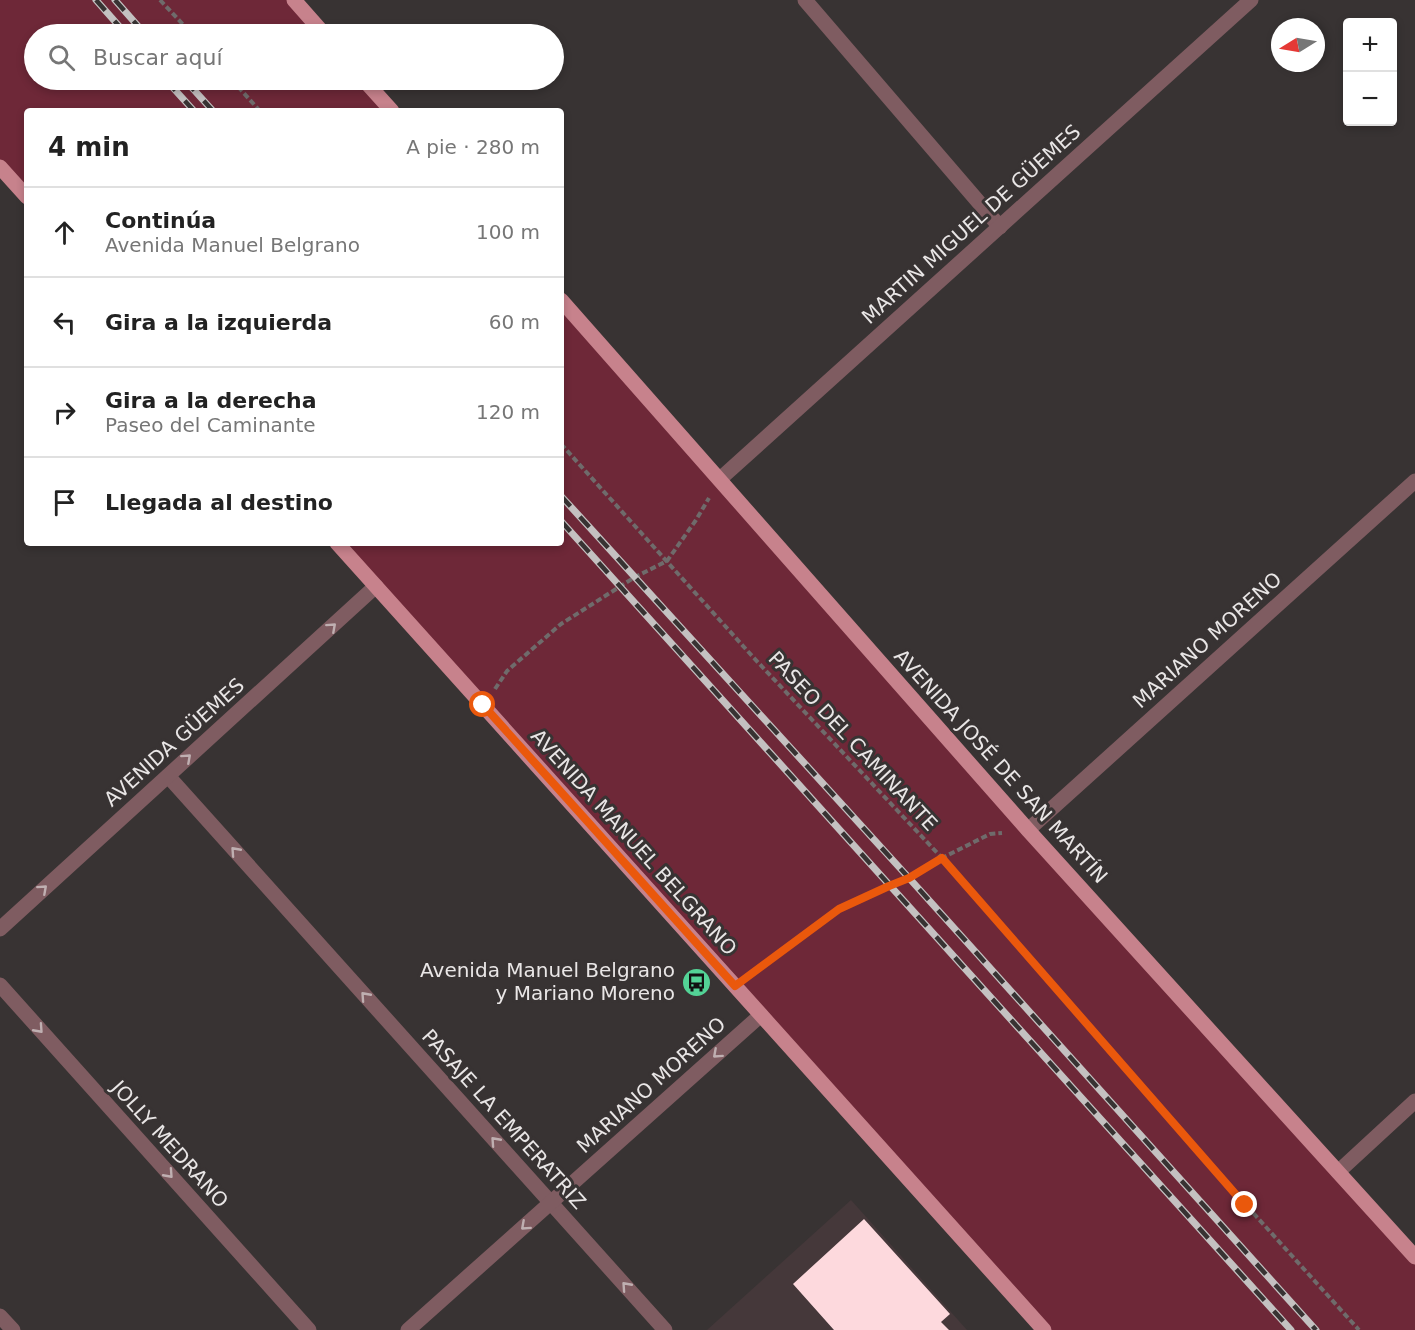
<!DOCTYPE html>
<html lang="es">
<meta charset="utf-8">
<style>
body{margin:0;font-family:"DejaVu Sans",sans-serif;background:#f2f2f2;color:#222}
.controls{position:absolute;right:18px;top:18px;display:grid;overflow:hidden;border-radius:6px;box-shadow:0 3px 9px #0003}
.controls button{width:54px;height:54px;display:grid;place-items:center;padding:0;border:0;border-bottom:2px solid #e0e0e0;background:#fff;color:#222;font:30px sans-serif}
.compass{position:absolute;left:1271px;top:18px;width:54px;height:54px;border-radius:50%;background:#fff;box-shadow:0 3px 9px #0003;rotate:259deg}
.stop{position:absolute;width:18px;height:18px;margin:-14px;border:4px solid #ea580c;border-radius:50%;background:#fff}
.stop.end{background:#ea580c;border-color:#fff;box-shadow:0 2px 6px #0008}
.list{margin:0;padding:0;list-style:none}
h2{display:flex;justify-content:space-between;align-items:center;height:78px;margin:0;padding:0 24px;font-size:26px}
h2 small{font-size:20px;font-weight:400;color:#767676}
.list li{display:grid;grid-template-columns:39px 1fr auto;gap:18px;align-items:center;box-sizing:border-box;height:90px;padding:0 24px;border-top:2px solid #e0e0e0}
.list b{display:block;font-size:22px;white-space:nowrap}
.list p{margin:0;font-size:20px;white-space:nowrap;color:#767676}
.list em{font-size:20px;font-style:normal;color:#767676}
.icon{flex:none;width:33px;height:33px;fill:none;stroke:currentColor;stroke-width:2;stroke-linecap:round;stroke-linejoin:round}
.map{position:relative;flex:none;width:1415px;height:1330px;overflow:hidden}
.search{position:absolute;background:#fff;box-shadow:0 3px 9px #0003;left:24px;top:24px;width:540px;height:66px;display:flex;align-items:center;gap:15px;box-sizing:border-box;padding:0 21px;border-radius:33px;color:#767676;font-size:22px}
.panel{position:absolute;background:#fff;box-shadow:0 3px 9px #0003;left:24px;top:108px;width:540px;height:438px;border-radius:6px}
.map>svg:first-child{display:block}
</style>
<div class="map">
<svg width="1415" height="1330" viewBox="0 0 1415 1330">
<rect width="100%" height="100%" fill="#383333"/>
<polygon fill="#45383a" points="851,1200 967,1330 707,1330"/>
<g fill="#6e2838">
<polygon points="0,0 294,0 324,34 34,34 34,80 364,80 392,111 27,111 27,197 0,167"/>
<polygon points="561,300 1415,1257 1415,1330 1044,1330 337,543 561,543"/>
</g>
<polygon fill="#fdd9dd" points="864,1219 950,1314 941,1322 949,1330 834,1330 793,1284"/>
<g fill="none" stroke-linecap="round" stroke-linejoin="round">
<g stroke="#6f6b6b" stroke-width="4" stroke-dasharray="6 3" stroke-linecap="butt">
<polyline points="160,0 192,34"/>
<polyline points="232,80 260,111"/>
<polyline points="561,444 753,657 942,858 1246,1205 1359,1330"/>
<polyline points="495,689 507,671 561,624 635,577 667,561 696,520 709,498"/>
<polyline points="750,975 839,909 889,886 909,878 942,858 990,834 1002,833"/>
</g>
<g stroke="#7f5c61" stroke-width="15">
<polyline points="805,0 1000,227"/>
<polyline points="720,479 1251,0"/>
<polyline points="168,776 665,1330"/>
<polyline points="1028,830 1415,481"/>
<polyline points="0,929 376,586"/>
<polyline points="0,985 309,1330"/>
<polyline points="1338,1172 1415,1101"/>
<polyline points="0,1316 13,1330"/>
<polyline points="408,1330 761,1015"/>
</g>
<g stroke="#c7828c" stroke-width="15">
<polyline points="294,0 324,34"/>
<polyline points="364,80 392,111"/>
<polyline points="0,167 27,197"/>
<polyline points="561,300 1028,830 1415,1257"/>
<polyline points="337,543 1044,1330"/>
</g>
<defs>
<g id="rail">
<polyline points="96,0 126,34"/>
<polyline points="115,0 145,34"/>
<polyline points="166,80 194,111"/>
<polyline points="185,80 213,111"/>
<polyline points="561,496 909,878 1316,1330"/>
<polyline points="561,521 1291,1330"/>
</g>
</defs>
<use href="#rail" stroke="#c4c1c1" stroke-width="7"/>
<use href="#rail" stroke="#383333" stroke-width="4.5" stroke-dasharray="14" stroke-linecap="butt"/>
</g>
<defs><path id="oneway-chevron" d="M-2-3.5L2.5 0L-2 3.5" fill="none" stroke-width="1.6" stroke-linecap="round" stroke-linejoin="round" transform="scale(1.5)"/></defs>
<g stroke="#bfafb1">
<use href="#oneway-chevron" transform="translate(332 627) rotate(-42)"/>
<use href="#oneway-chevron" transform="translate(187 758) rotate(-42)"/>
<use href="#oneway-chevron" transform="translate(235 851) rotate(-132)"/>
<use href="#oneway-chevron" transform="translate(43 889) rotate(-42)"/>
<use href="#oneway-chevron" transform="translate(365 996) rotate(-132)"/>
<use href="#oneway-chevron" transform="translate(39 1029) rotate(48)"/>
<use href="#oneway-chevron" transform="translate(717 1054) rotate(138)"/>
<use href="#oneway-chevron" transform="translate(495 1141) rotate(-132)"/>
<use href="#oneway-chevron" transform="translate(169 1174) rotate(48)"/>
<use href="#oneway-chevron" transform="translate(525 1226) rotate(138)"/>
<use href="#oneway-chevron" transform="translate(626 1286) rotate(-132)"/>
</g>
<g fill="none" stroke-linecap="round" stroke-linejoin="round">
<polyline stroke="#ea580c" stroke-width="8" points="483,705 735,986 839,909 889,886 909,878 942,858 1245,1205"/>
</g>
<defs>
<symbol id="bus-disc" viewBox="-11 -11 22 22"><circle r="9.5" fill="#53d396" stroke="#383333"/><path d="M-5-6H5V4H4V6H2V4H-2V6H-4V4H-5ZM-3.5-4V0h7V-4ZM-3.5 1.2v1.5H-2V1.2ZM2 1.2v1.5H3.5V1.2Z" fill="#111"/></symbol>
</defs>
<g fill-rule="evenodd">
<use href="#bus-disc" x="680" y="966" width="33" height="33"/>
</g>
<g text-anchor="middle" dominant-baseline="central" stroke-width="6" stroke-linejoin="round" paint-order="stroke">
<g font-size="20" fill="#e9e6e6" stroke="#383333">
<text transform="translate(971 224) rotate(-42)">MARTIN MIGUEL DE GÜEMES</text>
<text transform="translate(1207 640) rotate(-42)">MARIANO MORENO</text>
<text transform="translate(853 741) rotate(47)">PASEO DEL CAMINANTE</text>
<text transform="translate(174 742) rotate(-42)">AVENIDA GÜEMES</text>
<text transform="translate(1001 766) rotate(48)">AVENIDA JOSÉ DE SAN MARTÍN</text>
<text transform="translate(634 842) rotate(48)">AVENIDA MANUEL BELGRANO</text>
<text transform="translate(651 1085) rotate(-42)">MARIANO MORENO</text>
<text transform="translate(504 1119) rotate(48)">PASAJE LA EMPERATRIZ</text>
<text transform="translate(170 1144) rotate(48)">JOLLY MEDRANO</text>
</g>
<g font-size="20" fill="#e9e6e6" stroke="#383333" text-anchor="end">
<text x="675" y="970">Avenida Manuel Belgrano<tspan x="675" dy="23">y Mariano Moreno</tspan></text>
</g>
</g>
</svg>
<div class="controls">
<button>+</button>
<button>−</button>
</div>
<svg class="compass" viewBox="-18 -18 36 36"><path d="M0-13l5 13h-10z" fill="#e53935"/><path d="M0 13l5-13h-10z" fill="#767676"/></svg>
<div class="stop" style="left:483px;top:705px"></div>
<div class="stop end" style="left:1245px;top:1205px"></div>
<div class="search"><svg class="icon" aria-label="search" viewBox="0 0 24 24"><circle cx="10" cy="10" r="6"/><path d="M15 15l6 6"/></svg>Buscar aquí</div>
<section class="panel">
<h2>4 min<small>A pie · 280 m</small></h2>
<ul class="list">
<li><svg class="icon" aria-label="ahead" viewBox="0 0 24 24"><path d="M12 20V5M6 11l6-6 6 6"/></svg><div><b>Continúa</b><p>Avenida Manuel Belgrano</p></div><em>100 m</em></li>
<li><svg class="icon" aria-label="left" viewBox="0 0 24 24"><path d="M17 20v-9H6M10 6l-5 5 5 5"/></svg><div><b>Gira a la izquierda</b></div><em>60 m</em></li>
<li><svg class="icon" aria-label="right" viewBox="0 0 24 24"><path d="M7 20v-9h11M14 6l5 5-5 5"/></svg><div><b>Gira a la derecha</b><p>Paseo del Caminante</p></div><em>120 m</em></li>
<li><svg class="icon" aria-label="arrive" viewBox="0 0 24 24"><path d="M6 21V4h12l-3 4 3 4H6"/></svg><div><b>Llegada al destino</b></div></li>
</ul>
</section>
</div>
